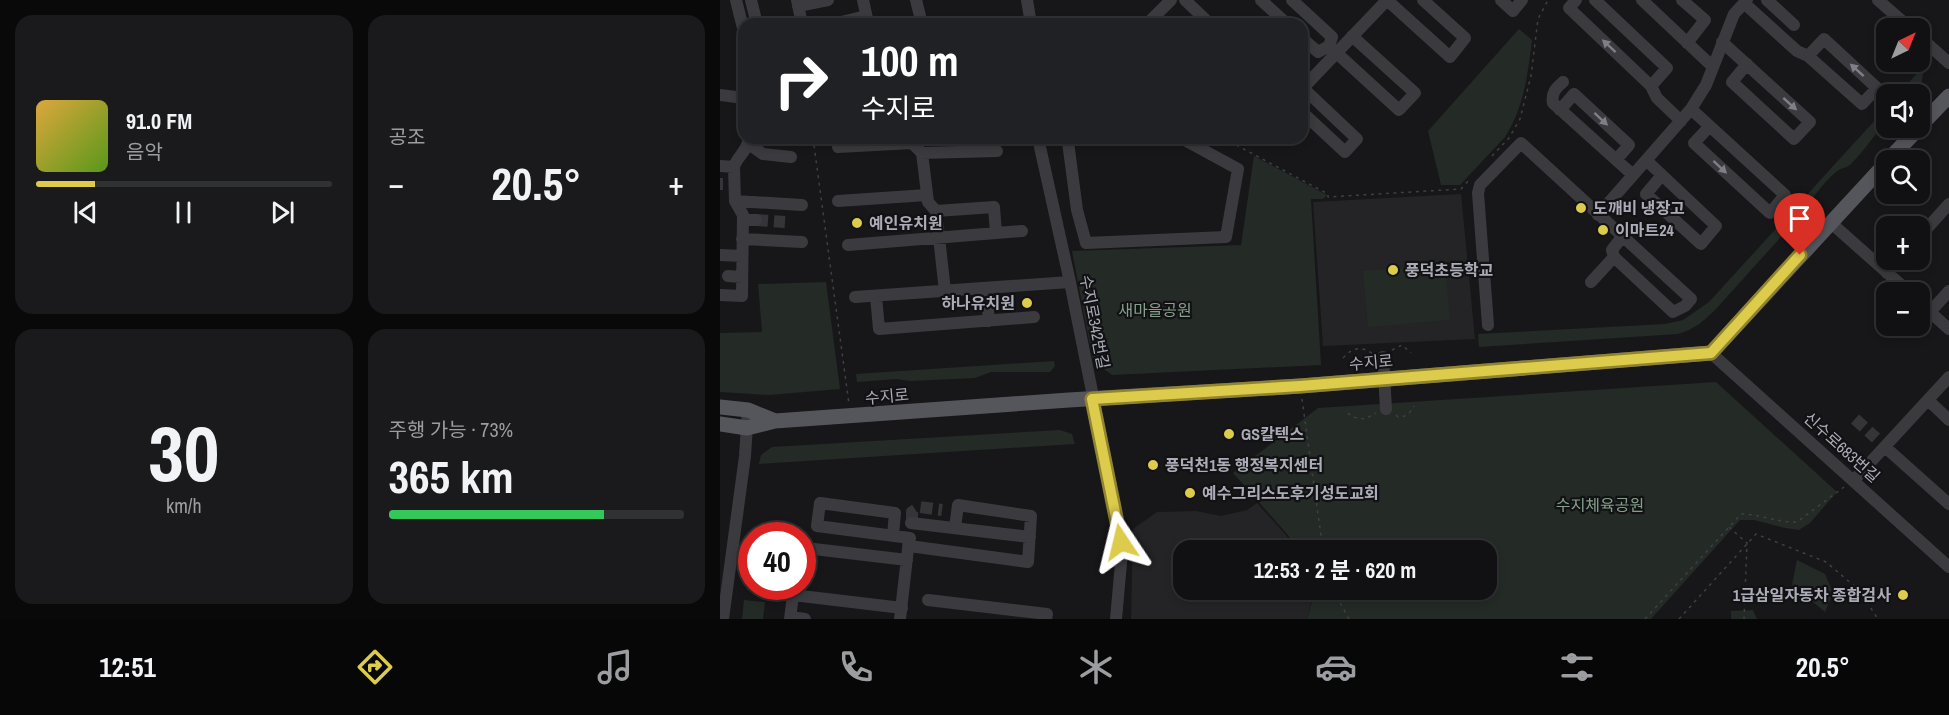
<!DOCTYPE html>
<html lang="ko">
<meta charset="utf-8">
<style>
:root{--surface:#111113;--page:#1a1a1c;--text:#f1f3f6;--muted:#9c9da0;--line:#303133;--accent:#ddcb4b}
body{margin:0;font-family:"Archivo Narrow","Noto Sans KR",sans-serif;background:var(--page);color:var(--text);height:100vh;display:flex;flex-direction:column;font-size:22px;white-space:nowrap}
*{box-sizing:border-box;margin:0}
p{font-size:20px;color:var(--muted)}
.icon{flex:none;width:33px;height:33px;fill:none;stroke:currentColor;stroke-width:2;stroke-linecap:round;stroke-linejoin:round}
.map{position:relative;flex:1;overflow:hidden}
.details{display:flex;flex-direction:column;gap:15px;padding:15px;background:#09090a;width:720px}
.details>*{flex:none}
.guide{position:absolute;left:18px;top:18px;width:570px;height:126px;border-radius:18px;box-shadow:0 3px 9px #0003,0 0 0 2px var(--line);background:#202124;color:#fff;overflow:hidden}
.needle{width:39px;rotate:43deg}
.controls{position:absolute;left:1156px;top:18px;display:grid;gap:12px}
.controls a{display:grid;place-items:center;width:54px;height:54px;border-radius:12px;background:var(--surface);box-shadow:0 3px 9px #0003,0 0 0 2px var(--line);font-size:30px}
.speed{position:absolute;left:18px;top:522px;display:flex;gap:12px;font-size:30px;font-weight:700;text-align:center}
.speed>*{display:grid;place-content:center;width:78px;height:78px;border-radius:50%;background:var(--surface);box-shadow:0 3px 9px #0003,0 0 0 2px var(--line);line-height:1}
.speed .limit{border:9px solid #d22;background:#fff;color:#111}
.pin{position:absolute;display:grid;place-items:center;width:51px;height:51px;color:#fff;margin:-62px -26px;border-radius:50% 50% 50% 0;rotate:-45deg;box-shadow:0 0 6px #0007}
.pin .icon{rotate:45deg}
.me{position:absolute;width:66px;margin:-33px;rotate:350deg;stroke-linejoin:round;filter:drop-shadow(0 0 4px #0008)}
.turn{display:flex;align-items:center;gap:21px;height:126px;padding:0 24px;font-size:27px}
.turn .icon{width:78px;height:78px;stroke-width:2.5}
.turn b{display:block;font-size:42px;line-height:51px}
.big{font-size:45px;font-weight:700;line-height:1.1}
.details .card{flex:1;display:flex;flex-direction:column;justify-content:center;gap:9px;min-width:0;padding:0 21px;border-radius:18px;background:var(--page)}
.details .dial{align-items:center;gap:0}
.dial b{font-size:78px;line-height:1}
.song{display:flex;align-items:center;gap:18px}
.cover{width:72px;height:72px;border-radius:9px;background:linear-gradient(135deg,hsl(40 70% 55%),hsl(90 70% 35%))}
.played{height:6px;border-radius:3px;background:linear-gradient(90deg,var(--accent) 20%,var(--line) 20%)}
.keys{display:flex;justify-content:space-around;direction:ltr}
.heat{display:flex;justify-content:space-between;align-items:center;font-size:33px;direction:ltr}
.charge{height:9px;border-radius:4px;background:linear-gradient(90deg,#34c759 73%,var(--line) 0)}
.details .tiles{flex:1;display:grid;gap:15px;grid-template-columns:repeat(2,1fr)}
.trip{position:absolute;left:453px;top:540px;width:324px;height:60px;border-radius:18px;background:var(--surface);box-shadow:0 3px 9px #0003,0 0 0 2px var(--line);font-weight:700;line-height:60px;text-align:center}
.tabs{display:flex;height:96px;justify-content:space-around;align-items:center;background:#070708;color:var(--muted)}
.tabs .icon{width:42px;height:42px}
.tabs .active{color:var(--accent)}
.tabs b{font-size:27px;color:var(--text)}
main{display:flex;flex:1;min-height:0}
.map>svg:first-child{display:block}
.built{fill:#242326}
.green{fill:#242a26}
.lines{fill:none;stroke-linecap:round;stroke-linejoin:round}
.minor-tunnel{stroke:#353539;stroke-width:12;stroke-dasharray:12 6;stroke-linecap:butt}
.path{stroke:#3f3f44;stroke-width:1.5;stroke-dasharray:3 4.5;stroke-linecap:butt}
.minor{stroke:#3b3b3f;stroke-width:12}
.major{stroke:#55555c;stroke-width:15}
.oneway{fill:#7e7f87}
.route-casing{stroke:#908431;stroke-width:15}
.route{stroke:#ddcb4b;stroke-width:10}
.poi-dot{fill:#ddcb4b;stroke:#121214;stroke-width:2}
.labels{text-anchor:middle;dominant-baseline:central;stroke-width:4.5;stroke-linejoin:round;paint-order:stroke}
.poi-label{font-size:16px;font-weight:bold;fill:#abacb7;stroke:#121214;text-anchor:start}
.park-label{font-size:16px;fill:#84a08c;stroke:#121214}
.street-label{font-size:16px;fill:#abacb7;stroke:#121214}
</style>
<main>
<section class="details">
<div class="tiles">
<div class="card">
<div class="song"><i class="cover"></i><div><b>91.0 FM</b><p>음악</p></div></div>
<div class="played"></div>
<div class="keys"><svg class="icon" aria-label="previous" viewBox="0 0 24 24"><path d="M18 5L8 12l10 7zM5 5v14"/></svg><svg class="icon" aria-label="pause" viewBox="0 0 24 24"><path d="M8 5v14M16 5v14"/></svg><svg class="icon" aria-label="next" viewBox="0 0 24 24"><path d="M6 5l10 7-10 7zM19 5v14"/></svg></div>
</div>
<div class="card"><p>공조</p>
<div class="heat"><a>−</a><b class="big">20.5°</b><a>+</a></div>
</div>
<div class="card dial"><b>30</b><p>km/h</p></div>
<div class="card"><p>주행 가능 · 73%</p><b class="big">365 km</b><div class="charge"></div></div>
</div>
</section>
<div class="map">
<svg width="1229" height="619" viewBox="0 0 1229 619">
<rect width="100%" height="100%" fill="#171719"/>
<path class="built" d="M741,194l14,145 -152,7 -10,-144z
M537,503l29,32 10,15h-112v40h130l-7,29h-176l2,-90 24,-17 39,-1 25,5 26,-6z"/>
<path class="green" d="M799,29l13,11c-4,33 -8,68 -27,97l-45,48h-19l-13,-54z
M1205,65l-4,20 -9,9h-14z
M1167,107v14c-13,14 -22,29 -36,43 -4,4 -7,3 -12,6 -10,6 -28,29 -33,39l-90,100c-12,12 -21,20 -38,25l-199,13 -1,-13 187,-10 18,-4 26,-18z
M534,156l73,39 -4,4h-12l10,166 -209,10 -19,-14 -21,-110 169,-6z
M725,265l5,55 -82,7 -5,-56z
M106,282l14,107 -71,6 -49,-3v-59l42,-1 -4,-48z
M334,361l1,5 -5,6h-59l-16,6 -65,3 -14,-2 -39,3 -1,-8z
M996,382l121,110 -27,31 -11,7 -14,-2 -31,-8h-14l-89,99h-344l8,-29h171v-40h-189l-10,-16 -54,-61 85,-65z
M340,430l12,4 3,10 -316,20 2,-9 11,-8z
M30,549l2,37 15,1 -1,4 -20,-3z
M1077,560l28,14 8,19 -8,19 -33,-27z
M24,600l21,2 -2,17h-21z
M1033,610l4,9h-26v-8z"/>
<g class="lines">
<path class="minor-tunnel" d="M0,184h3
M36,220l29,2
M1135,419l21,19
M192,520v-8l8,-5 22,3"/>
<path class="path" d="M93,138l36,266
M503,138l105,56v3l133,-8 9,-10
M772,156l17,-18 11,-19 11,-43 7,-57 10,-19
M672,350l10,-5 9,8
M623,358c9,-10 18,-13 30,-4
M582,399l21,151
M628,413l4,4 13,2 11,-6
M676,415l2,2c9,0 12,-4 16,-11
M1009,527l18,16 -3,76
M613,590l16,29
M925,619l96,-105c19,0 37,9 56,8l47,-35
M959,619l77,-85 70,28 33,28 19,29"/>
<path class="minor" d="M16,0l8,32
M31,0l6,24
M77,0l5,24
M143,0l5,23
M196,0l6,24
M307,0l4,24
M465,0l25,24
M541,0l26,24
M572,0l40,37 -3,9 -11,6 -16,-14
M667,0l63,57 15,-19 -42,-38
M781,0l12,11 9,-11
M856,0l-7,8 82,78 6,12 24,23
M875,0l72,68 -16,18
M922,0l71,67
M962,0l23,20 -18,23
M1047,0l27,25
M1158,0l32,28
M1024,3l53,48 11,5 54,48 15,-16 -53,-49 -16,17
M78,6l30,-6
M113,24l33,-8
M427,24l24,-24
M1200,37l29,26
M1002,42l88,80 -16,17 -62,-57 15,-18
M609,46l70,64 16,-17 -63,-57
M843,82c-7,6 -12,11 -10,21l80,72
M582,89l85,-89
M0,95l24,3
M971,109l94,86 -15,18 -76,-70 16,-17
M840,110l14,-16 55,51 -13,15
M582,112l43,40 12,-13 -54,-51
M318,138l32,144 50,249 2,21 -6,67
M351,138l-3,4 9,68 9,33 140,-6 12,-68 -57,-31
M29,144l14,10 28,3
M118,147l74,-4 10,10 75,-2
M202,153l6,49 8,9 9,80
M926,160l70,66 -15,18 -55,-50 16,-19
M0,166l14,1
M15,201l67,4
M118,201l89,-6
M216,211l58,-4 2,26
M878,215l93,-106 15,-24 28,-71 13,-14
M23,220h13
M1110,222l79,70
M1200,236l29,-32
M22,239l60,3
M128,245l174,-14
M0,255l22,1
M1167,273l12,-13
M8,276l14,1
M871,282l23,-25
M266,288l3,33
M0,295l22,1 1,-81 -8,-14 -1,-34c3,-11 14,-16 15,-29
M156,296l3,33 155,-12
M135,297l215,-15
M1200,303l29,26
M1210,312l19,-21
M768,325l-10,-132 2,-8 41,-42 170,156 -6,7 -12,6 -59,-55 -2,-7 10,-13
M991,353l238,214
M663,357l3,52
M1208,400l21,20
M1165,447l64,57
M1134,480l95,-103
M191,523l119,14
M173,535l2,-22 -75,-10 -3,23 93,12
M189,546l119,16 3,-46 -73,-11 -3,23
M94,549l93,11
M208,600l119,14 -1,5
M71,617l14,2
M3,619l22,-163 3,-46
M70,619l3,-24 109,13
M180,619l9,-79"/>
<path class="major" d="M1200,126l29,-30
M1168,160l31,-32
M0,407l28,3 27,11
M0,424l27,4 28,-7 294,-21 232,-14 410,-33 176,-191"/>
</g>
<defs><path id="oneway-solid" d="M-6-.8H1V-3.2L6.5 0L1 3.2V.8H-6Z" transform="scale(1.5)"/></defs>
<g class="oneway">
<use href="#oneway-solid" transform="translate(889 46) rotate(-137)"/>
<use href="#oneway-solid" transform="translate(1137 70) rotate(-138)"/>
<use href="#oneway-solid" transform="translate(1070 104) rotate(42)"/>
<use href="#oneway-solid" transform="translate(881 119) rotate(43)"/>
<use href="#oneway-solid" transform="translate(1000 167) rotate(43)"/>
</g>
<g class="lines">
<defs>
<path id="route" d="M401,542l-29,-143 208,-13 411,-33 89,-98"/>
</defs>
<use href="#route" class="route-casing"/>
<use href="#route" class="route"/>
</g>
<g class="poi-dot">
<circle cx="861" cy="208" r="6"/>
<circle cx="137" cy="223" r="6"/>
<circle cx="883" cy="230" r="6"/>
<circle cx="673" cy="270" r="6"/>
<circle cx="307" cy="303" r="6"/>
<circle cx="509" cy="434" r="6"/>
<circle cx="433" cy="465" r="6"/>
<circle cx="470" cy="493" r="6"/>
<circle cx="1183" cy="595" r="6"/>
</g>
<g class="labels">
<g class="poi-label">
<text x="873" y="208">도깨비 냉장고</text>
<text x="149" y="223">예인유치원</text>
<text x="895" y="230">이마트24</text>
<text x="685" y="270">풍덕초등학교</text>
<text x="295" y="303" text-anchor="end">하나유치원</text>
<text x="521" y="434">GS칼텍스</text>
<text x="445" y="465">풍덕천1동 행정복지센터</text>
<text x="482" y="493">예수그리스도후기성도교회</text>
<text x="1171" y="595" text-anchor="end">1급삼일자동차 종합검사</text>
</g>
<g class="park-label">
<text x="435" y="310">새마을공원</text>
<text x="880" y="505">수지체육공원</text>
</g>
<g class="street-label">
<text transform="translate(375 322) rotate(79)">수지로342번길</text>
<text transform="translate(651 362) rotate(-5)">수지로</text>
<text transform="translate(167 396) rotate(-5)">수지로</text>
<text transform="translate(1122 447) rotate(42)">신수로683번길</text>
</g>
</g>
</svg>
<div class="controls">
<a><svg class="needle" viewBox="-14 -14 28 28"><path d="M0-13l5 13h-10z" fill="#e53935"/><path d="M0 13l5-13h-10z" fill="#9c9da0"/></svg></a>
<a><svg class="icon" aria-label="sound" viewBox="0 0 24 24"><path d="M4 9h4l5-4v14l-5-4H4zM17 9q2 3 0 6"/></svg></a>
<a><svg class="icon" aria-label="search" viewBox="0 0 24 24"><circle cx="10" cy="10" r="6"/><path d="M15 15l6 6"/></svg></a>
<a>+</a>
<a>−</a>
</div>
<div class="speed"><div class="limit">40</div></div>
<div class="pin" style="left:1080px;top:255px;background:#d93025"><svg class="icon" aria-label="arrive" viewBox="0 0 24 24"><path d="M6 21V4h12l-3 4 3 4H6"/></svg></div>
<svg class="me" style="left:401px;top:542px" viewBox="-20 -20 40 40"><path d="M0-17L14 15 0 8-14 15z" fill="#ddcb4b" stroke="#fff" stroke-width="4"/></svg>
<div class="trip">12:53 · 2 분 · 620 m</div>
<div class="guide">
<div class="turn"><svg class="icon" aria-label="right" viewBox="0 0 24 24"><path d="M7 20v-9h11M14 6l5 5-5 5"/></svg><div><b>100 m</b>수지로</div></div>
</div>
</div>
</main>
<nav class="tabs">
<b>12:51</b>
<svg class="icon active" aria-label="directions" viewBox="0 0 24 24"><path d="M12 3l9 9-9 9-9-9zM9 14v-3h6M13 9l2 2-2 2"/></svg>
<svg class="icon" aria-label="music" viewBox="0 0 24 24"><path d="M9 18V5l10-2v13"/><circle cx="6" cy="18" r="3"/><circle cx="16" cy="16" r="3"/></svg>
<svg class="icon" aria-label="phone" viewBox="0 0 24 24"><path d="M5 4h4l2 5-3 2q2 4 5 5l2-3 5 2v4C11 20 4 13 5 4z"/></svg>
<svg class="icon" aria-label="climate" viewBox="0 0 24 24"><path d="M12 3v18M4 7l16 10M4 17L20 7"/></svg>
<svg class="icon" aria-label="car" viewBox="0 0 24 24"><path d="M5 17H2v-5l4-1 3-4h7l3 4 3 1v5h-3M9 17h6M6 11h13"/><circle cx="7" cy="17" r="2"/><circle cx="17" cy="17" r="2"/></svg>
<svg class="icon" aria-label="filters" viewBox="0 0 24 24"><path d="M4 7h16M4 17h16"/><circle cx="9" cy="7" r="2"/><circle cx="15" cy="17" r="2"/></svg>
<b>20.5°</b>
</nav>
